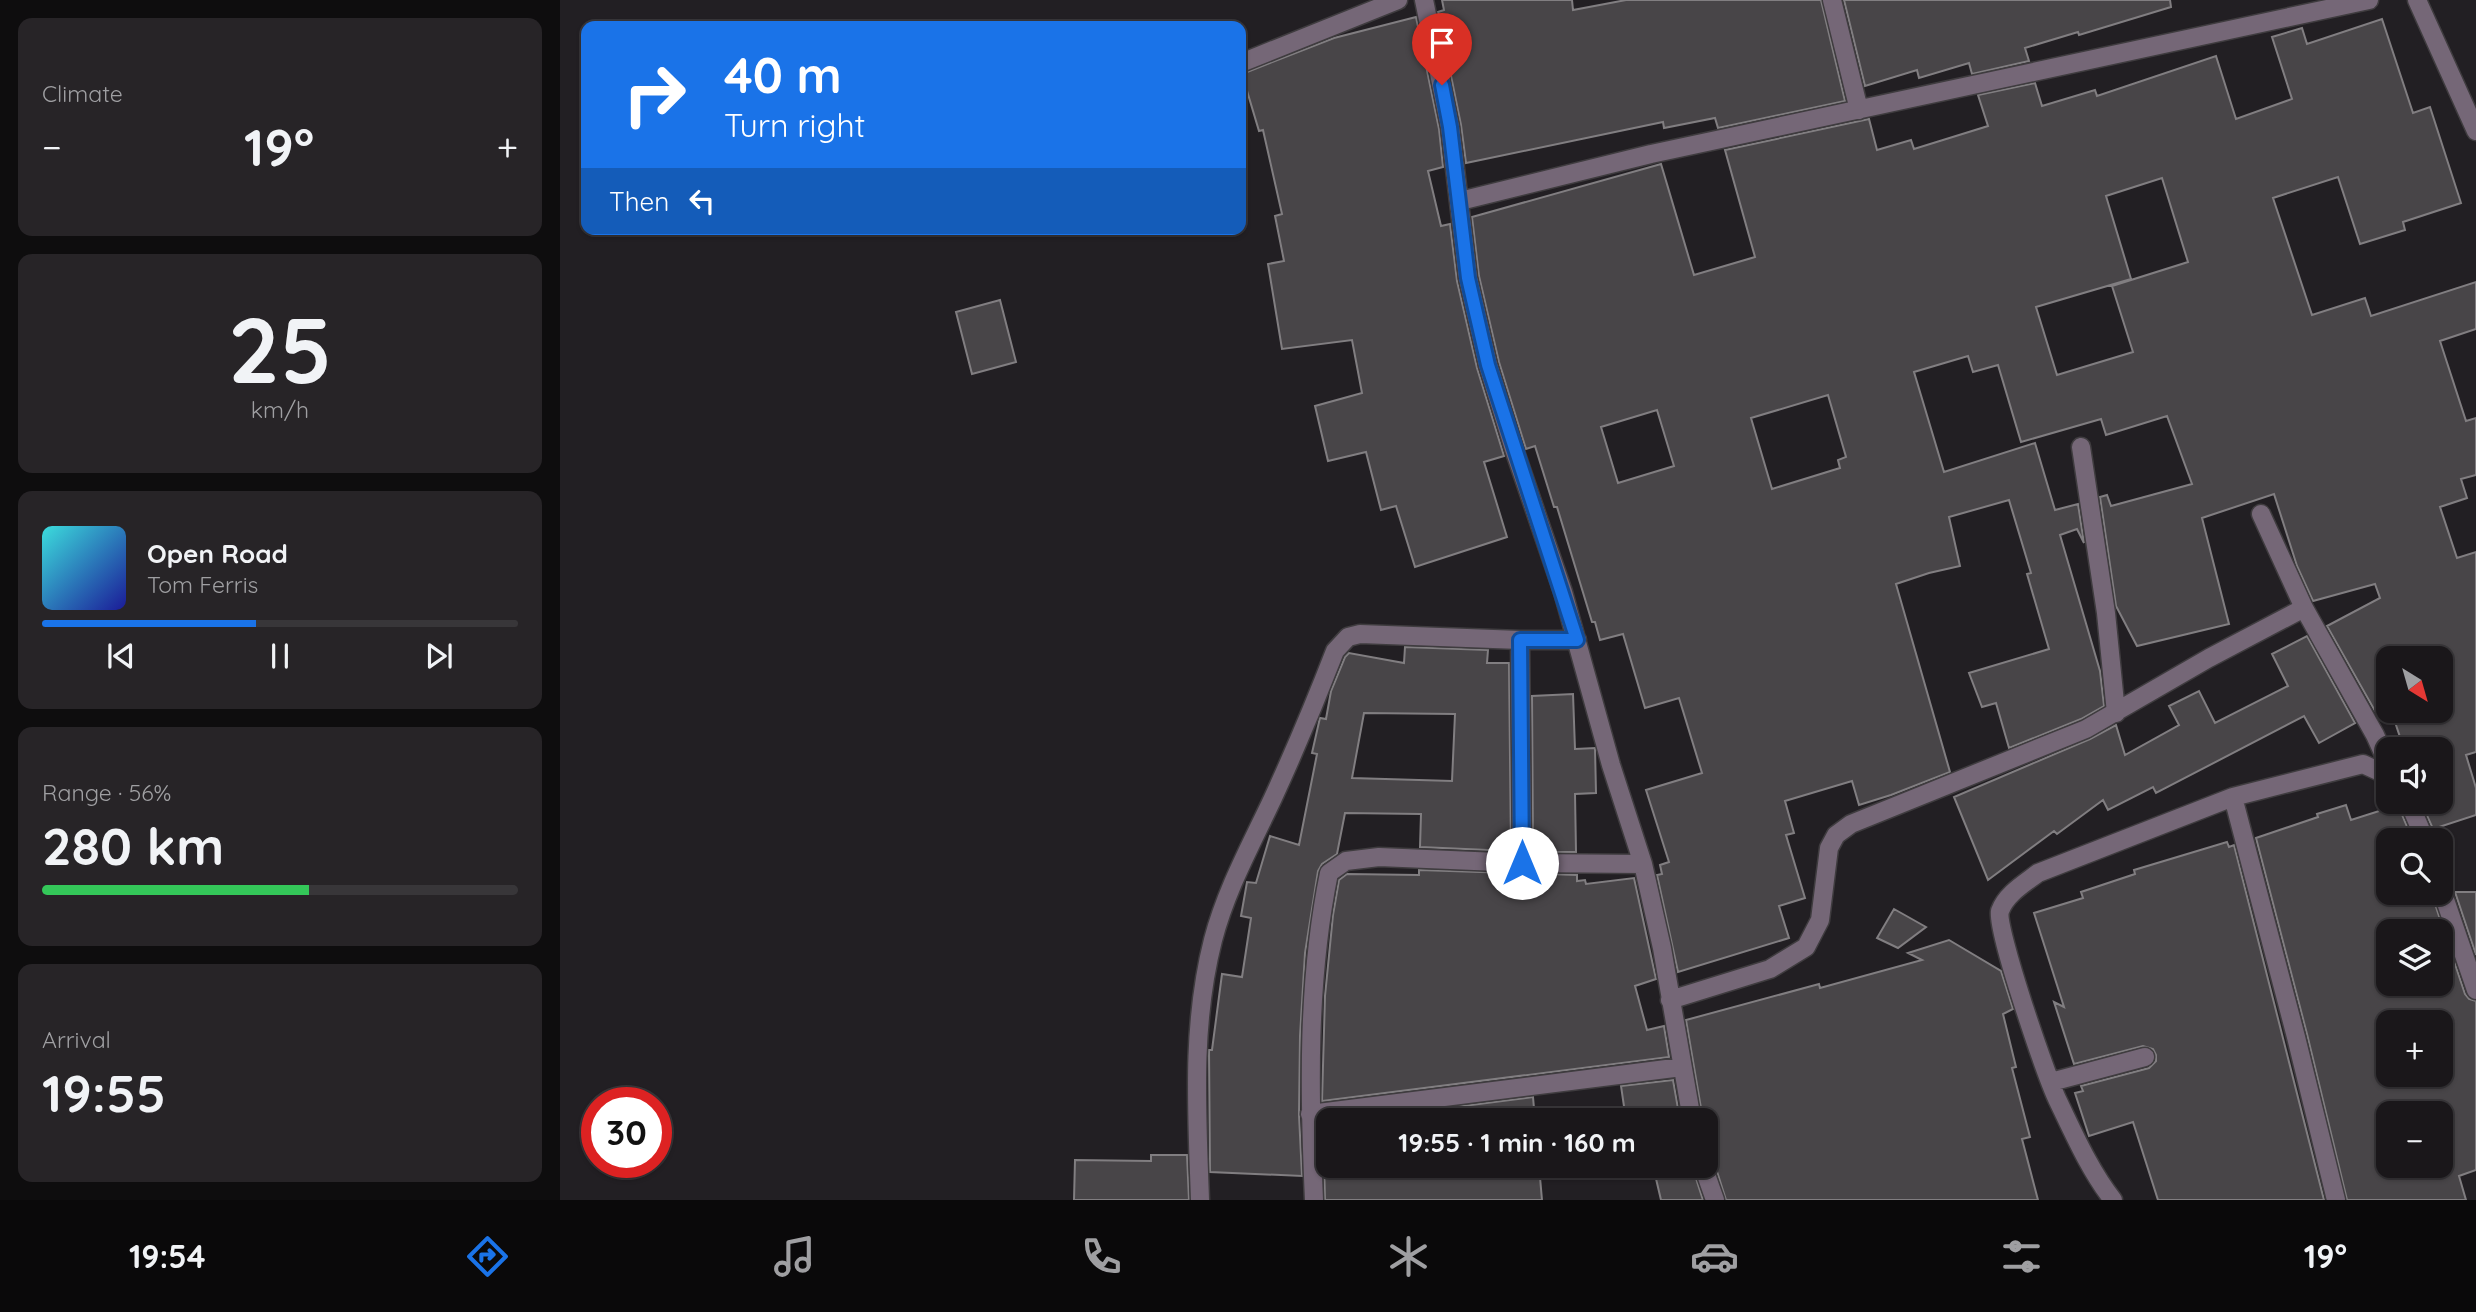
<!DOCTYPE html>
<meta charset="utf-8">
<style>
:root{--surface:#1a171a;--page:#272427;--text:#f1f3f6;--muted:#9f9fa2;--line:#383639;--accent:#1a73e8}
body{margin:0;font-family:Quicksand,sans-serif;background:var(--page);color:var(--text);height:100vh;display:flex;flex-direction:column;font-size:26px;white-space:nowrap}
*{box-sizing:border-box;margin:0}
p{font-size:23px;color:var(--muted)}
.icon{flex:none;width:38px;height:38px;fill:none;stroke:currentColor;stroke-width:2;stroke-linecap:round;stroke-linejoin:round}
.map{position:relative;flex:1;overflow:hidden}
.details{display:flex;flex-direction:column;gap:18px;padding:18px;background:#0e0d0e;width:560px}
.details>*{flex:none}
.top-card{position:absolute;left:21px;top:21px;width:665px;height:214px;border-radius:14px;box-shadow:0 2px 5px #0004,0 0 0 2px var(--line);background:#1a73e8;color:#fff;overflow:hidden}
.needle{width:46px;rotate:143deg}
.fabs{position:absolute;left:1816px;top:646px;display:grid;gap:14px}
.fabs a{display:grid;place-items:center;width:77px;height:77px;border-radius:14px;background:var(--surface);box-shadow:0 2px 5px #0004,0 0 0 2px var(--line);font-size:35px}
.speed{position:absolute;left:21px;top:1087px;display:flex;gap:14px;font-size:35px;font-weight:700;text-align:center}
.speed>*{display:grid;place-content:center;width:91px;height:91px;border-radius:50%;background:var(--surface);box-shadow:0 2px 5px #0004,0 0 0 2px var(--line);line-height:1}
.speed .limit{border:10px solid #d22;background:#fff;color:#111}
.pin{position:absolute;display:grid;place-items:center;width:60px;height:60px;color:#fff;margin:-72px -30px;border-radius:50% 50% 50% 0;rotate:-45deg;box-shadow:0 0 7px #0007}
.pin .icon{rotate:45deg}
.me{position:absolute;width:77px;margin:-38px;rotate:0deg;stroke-linejoin:round;filter:drop-shadow(0 0 5px #0008)}
.turn{display:flex;align-items:center;gap:24px;height:147px;padding:0 28px;font-size:32px}
.turn .icon{width:91px;height:91px;stroke-width:2.5}
.turn b{display:block;font-size:49px;line-height:60px}
.then{display:flex;align-items:center;height:66px;padding:0 28px;background:#0003;gap:14px;font-size:26px}
.big{font-size:52px;font-weight:700;line-height:1.1}
.details .tile{flex:1;display:flex;flex-direction:column;justify-content:center;gap:10px;min-width:0;padding:0 24px;border-radius:14px;background:var(--page)}
.details .dial{align-items:center;gap:0}
.dial b{font-size:91px;line-height:1}
.song{display:flex;align-items:center;gap:21px}
.cover{width:84px;height:84px;border-radius:10px;background:linear-gradient(135deg,hsl(180 70% 55%),hsl(240 70% 35%))}
.played{height:7px;border-radius:4px;background:linear-gradient(90deg,var(--accent) 45%,var(--line) 45%)}
.keys{display:flex;justify-content:space-around;direction:ltr}
.heat{display:flex;justify-content:space-between;align-items:center;font-size:38px;direction:ltr}
.charge{height:10px;border-radius:5px;background:linear-gradient(90deg,#34c759 56%,var(--line) 0)}
.trip{position:absolute;left:756px;top:1108px;width:402px;height:70px;border-radius:14px;background:var(--surface);box-shadow:0 2px 5px #0004,0 0 0 2px var(--line);font-weight:700;line-height:70px;text-align:center}
.menu{display:flex;height:112px;justify-content:space-around;align-items:center;background:#0a090a;color:var(--muted)}
.menu .icon{width:49px;height:49px}
.menu .active{color:var(--accent)}
.menu b{font-size:32px;color:var(--text)}
main{display:flex;flex:1;min-height:0}
.map>svg:first-child{display:block}
.building{fill:#484548;stroke:#817e81;stroke-width:2;fill-rule:evenodd}
.lines{fill:none;stroke-linecap:round;stroke-linejoin:round}
.minor-casing{stroke:#3f3c3f;stroke-width:21}
.minor{stroke:#756777;stroke-width:18}
.route-casing{stroke:#114b97;stroke-width:18}
.route{stroke:#1a73e8;stroke-width:12}
</style>
<main>
<section class="details">
<div class="tile"><p>Climate</p>
<div class="heat"><a>−</a><b class="big">19°</b><a>+</a></div>
</div>
<div class="tile dial"><b>25</b><p>km/h</p></div>
<div class="tile">
<div class="song"><i class="cover"></i><div><b>Open Road</b><p>Tom Ferris</p></div></div>
<div class="played"></div>
<div class="keys"><svg class="icon" aria-label="previous" viewBox="0 0 24 24"><path d="M18 5L8 12l10 7zM5 5v14"/></svg><svg class="icon" aria-label="pause" viewBox="0 0 24 24"><path d="M8 5v14M16 5v14"/></svg><svg class="icon" aria-label="next" viewBox="0 0 24 24"><path d="M6 5l10 7-10 7zM19 5v14"/></svg></div>
</div>
<div class="tile"><p>Range · 56%</p><b class="big">280 km</b><div class="charge"></div></div>
<div class="tile"><p>Arrival</p><b class="big">19:55</b></div>
</section>
<div class="map">
<svg width="1916" height="1200" viewBox="0 0 1916 1200">
<rect width="100%" height="100%" fill="#221f23"/>
<path class="building" d="M882,0h130l1,10 53,-10h195l24,101 -127,27 -3,-10 -51,10 -1,-6 -197,41 -5,-38 -23,-113 6,-2z
M1284,0h326l1,7 -92,28 -1,-3 -53,16 4,13 -57,13 -3,-11 -50,15 -2,-8 -52,16z
M856,17l23,112 4,38 -15,4 13,55 9,-2 7,57 20,87 27,88 -20,6 23,75 -92,30 -19,-61 -15,4 -15,-58 -38,9 -13,-55 47,-13 -10,-53 -70,9 -14,-85 16,-3 -9,-45 7,-2 -19,-84 -4,1 -17,-57 92,-36z
M1822,19l31,94 17,-6 31,96 -58,19 2,8 -45,14 -22,-67 -65,21 39,117 53,-17 6,18 105,-34v47l-36,12 26,80 10,-3v57l-15,4 6,19 -27,9 17,51 19,-6v200l-10,3 10,33v27l-43,14 -12,-27h20v-53h-37l-13,-39h50v-52h-52v46l-14,7 -48,-85 53,-28 -5,-14 -62,17 -16,-35 -23,-72 -72,24 27,106 -92,22 -21,-40 -16,-109 7,-2 4,11 81,-22 -25,-68 -61,19 -5,-16 -80,23 -23,-77 -25,7 -5,-16 -54,16 30,100 91,-29 20,67 23,-6 6,39 -7,-14 -17,6 40,136 4,35 -23,13 -72,29 -13,-45 -14,4 -13,-34 80,-24 -22,-75 4,-1 -22,-73 -60,17 11,49 -31,7 -33,11 54,188 -59,23 -32,10 -7,-24 -67,20 9,32 -8,2 19,63 -26,8 10,32 -111,34 -21,-97 5,-1 -2,-9 9,-3 -23,-72 56,-17 -23,-75 -34,10 -22,-74 -23,6 -5,-18h-3l-35,-115h-3l-19,-61 -9,3 -27,-87 -20,-86 -7,-59 189,-53 33,111 61,-18 -30,-107 144,-31 8,31 34,-10 3,9 74,-23 -10,-31 57,-12 7,23 53,-16 2,6 119,-40 20,63 56,-20 -20,-62 30,-9 5,16zM1602,178l26,84 -76,24 21,66 -76,23 -21,-68 95,-28 -25,-83zM1268,395l18,62 -8,3 2,8 -68,21 -21,-71zM1097,410l17,56 -56,17 -17,-56z
M440,300l16,62 -44,12 -16,-62z
M1747,636l48,87 -36,20 -15,-27 -148,77 -3,-6 -45,23 -5,-10 -46,34 -3,-3 -66,49 -34,-83 136,-58 26,-14 9,30 54,-30 -10,-19 30,-15 16,32 73,-37 -16,-32z
M845,647l83,3 -1,13h22l2,188 -91,-4 1,-33 -76,-1 -8,41 -15,10 -4,7 -13,82 -5,83 -1,79 3,61 -92,-4 -1,-122h3l10,-76 20,3 9,-59 -10,-2 6,-34 9,1 14,-47 29,9 18,-91 -5,-1 7,-31 1,-4 6,1 5,-28 14,-34 4,-4 55,10zM804,713l91,1 -3,67 -100,-3z
M1013,694l2,55 20,-1 1,45 -21,1 1,58h-43l-1,-156z
M1786,805l5,15 47,-15 13,31 -7,2 1,2h-16v52h42l34,102 4,5 7,2v169l-17,6 7,24h-119l-40,-166 -51,-196 62,-21 -1,-3zM1829,931h52v53h-52zM1829,1022h52v52h-52zM1829,1113h52v53h-52z
M1667,842l2,5 5,-2 90,355h-166l-25,-78 -44,14 -14,-43 8,-2 -2,-5 68,-18 7,-7v-6l-3,-6 -10,-3 -69,18 -20,-62 10,5 -30,-94 49,-15 -2,-6 54,-18 -1,-4z
M859,870l158,5v6l8,-1 1,4 48,-6 22,101 -21,7 12,44 17,-4 5,31 -347,44 3,-105 8,-81 6,-35 8,-6 72,1z
M1895,892h21v63z
M1334,909l32,18 -28,21 -21,-10z
M1389,940l52,31 12,38 -10,5 13,53 -4,1 18,69 -8,2 16,61h-312l-12,-38 -8,-7v-35h-3l-17,-100 133,-36 1,4 102,-28 -14,-7z
M1113,1080l7,40h-54l-5,-34z
M973,1097l2,23h-182z
M768,1123v43h211l3,34h-217l-2,-76z
M591,1155h36l2,45h-115l1,-40 76,1z
M1093,1166h39l11,34h-42z"/>
<g class="lines">
<defs>
<path id="minor" d="M864,0l26,127 18,151 20,87 26,84 49,143 48,173 32,99 19,84 30,172
M1272,0l27,110
M1857,0l59,131
M681,63l157,-63
M900,201l191,-47 718,-154
M1521,447l25,166 10,100
M1701,514l43,94 71,127 14,31
M960,640l2,223
M1673,797l63,240 40,163
M1849,802l16,38
M1881,888l35,102
M1110,1000l100,-31 36,-22 14,-27 9,-72 7,-13 15,-11 235,-95 123,-71 95,-50
M1491,1082l94,-25
M750,1114l372,-47
M1143,1166l12,34
M640,1200c-3,-88 -9,-174 13,-260 13,-50 38,-95 60,-142 22,-48 43,-98 62,-147l13,-14 12,-3 160,6h57
M754,1200c-5,-109 -7,-219 15,-327l17,-12 33,-4 143,6 121,1
M1553,1200c-23,-29 -39,-66 -55,-99 -11,-23 -63,-173 -58,-190 6,-17 25,-28 38,-38l195,-76 130,-33 26,12"/>
</defs>
<use href="#minor" class="minor-casing"/>
<use href="#minor" class="minor"/>
</g>
<g class="lines">
<defs>
<path id="route" d="M882,85l8,42 18,151 20,87 89,275h-57l2,223"/>
</defs>
<use href="#route" class="route-casing"/>
<use href="#route" class="route"/>
</g>
</svg>
<div class="fabs">
<a><svg class="needle" viewBox="-14 -14 28 28"><path d="M0-13l5 13h-10z" fill="#e53935"/><path d="M0 13l5-13h-10z" fill="#9f9fa2"/></svg></a>
<a><svg class="icon" aria-label="sound" viewBox="0 0 24 24"><path d="M4 9h4l5-4v14l-5-4H4zM17 9q2 3 0 6"/></svg></a>
<a><svg class="icon" aria-label="search" viewBox="0 0 24 24"><circle cx="10" cy="10" r="6"/><path d="M15 15l6 6"/></svg></a>
<a><svg class="icon" aria-label="layers" viewBox="0 0 24 24"><path d="M12 4l9 5-9 5-9-5zM3 14l9 5 9-5"/></svg></a>
<a>+</a>
<a>−</a>
</div>
<div class="speed"><div class="limit">30</div></div>
<div class="pin" style="left:882px;top:85px;background:#d93025"><svg class="icon" aria-label="arrive" viewBox="0 0 24 24"><path d="M6 21V4h12l-3 4 3 4H6"/></svg></div>
<svg class="me" style="left:962px;top:863px" viewBox="-20 -20 40 40"><circle r="19" fill="#fff"/><path d="M0-13L10 11 0 6-10 11z" fill="#1a73e8"/></svg>
<div class="trip">19:55 · 1 min · 160 m</div>
<div class="top-card">
<div class="turn"><svg class="icon" aria-label="right" viewBox="0 0 24 24"><path d="M7 20v-9h11M14 6l5 5-5 5"/></svg><div><b>40 m</b>Turn right</div></div>
<div class="then">Then<svg class="icon" aria-label="left" viewBox="0 0 24 24"><path d="M17 20v-9H6M10 6l-5 5 5 5"/></svg></div>
</div>
</div>
</main>
<nav class="menu">
<b>19:54</b>
<svg class="icon active" aria-label="directions" viewBox="0 0 24 24"><path d="M12 3l9 9-9 9-9-9zM9 14v-3h6M13 9l2 2-2 2"/></svg>
<svg class="icon" aria-label="music" viewBox="0 0 24 24"><path d="M9 18V5l10-2v13"/><circle cx="6" cy="18" r="3"/><circle cx="16" cy="16" r="3"/></svg>
<svg class="icon" aria-label="phone" viewBox="0 0 24 24"><path d="M5 4h4l2 5-3 2q2 4 5 5l2-3 5 2v4C11 20 4 13 5 4z"/></svg>
<svg class="icon" aria-label="climate" viewBox="0 0 24 24"><path d="M12 3v18M4 7l16 10M4 17L20 7"/></svg>
<svg class="icon" aria-label="car" viewBox="0 0 24 24"><path d="M5 17H2v-5l4-1 3-4h7l3 4 3 1v5h-3M9 17h6M6 11h13"/><circle cx="7" cy="17" r="2"/><circle cx="17" cy="17" r="2"/></svg>
<svg class="icon" aria-label="filters" viewBox="0 0 24 24"><path d="M4 7h16M4 17h16"/><circle cx="9" cy="7" r="2"/><circle cx="15" cy="17" r="2"/></svg>
<b>19°</b>
</nav>
